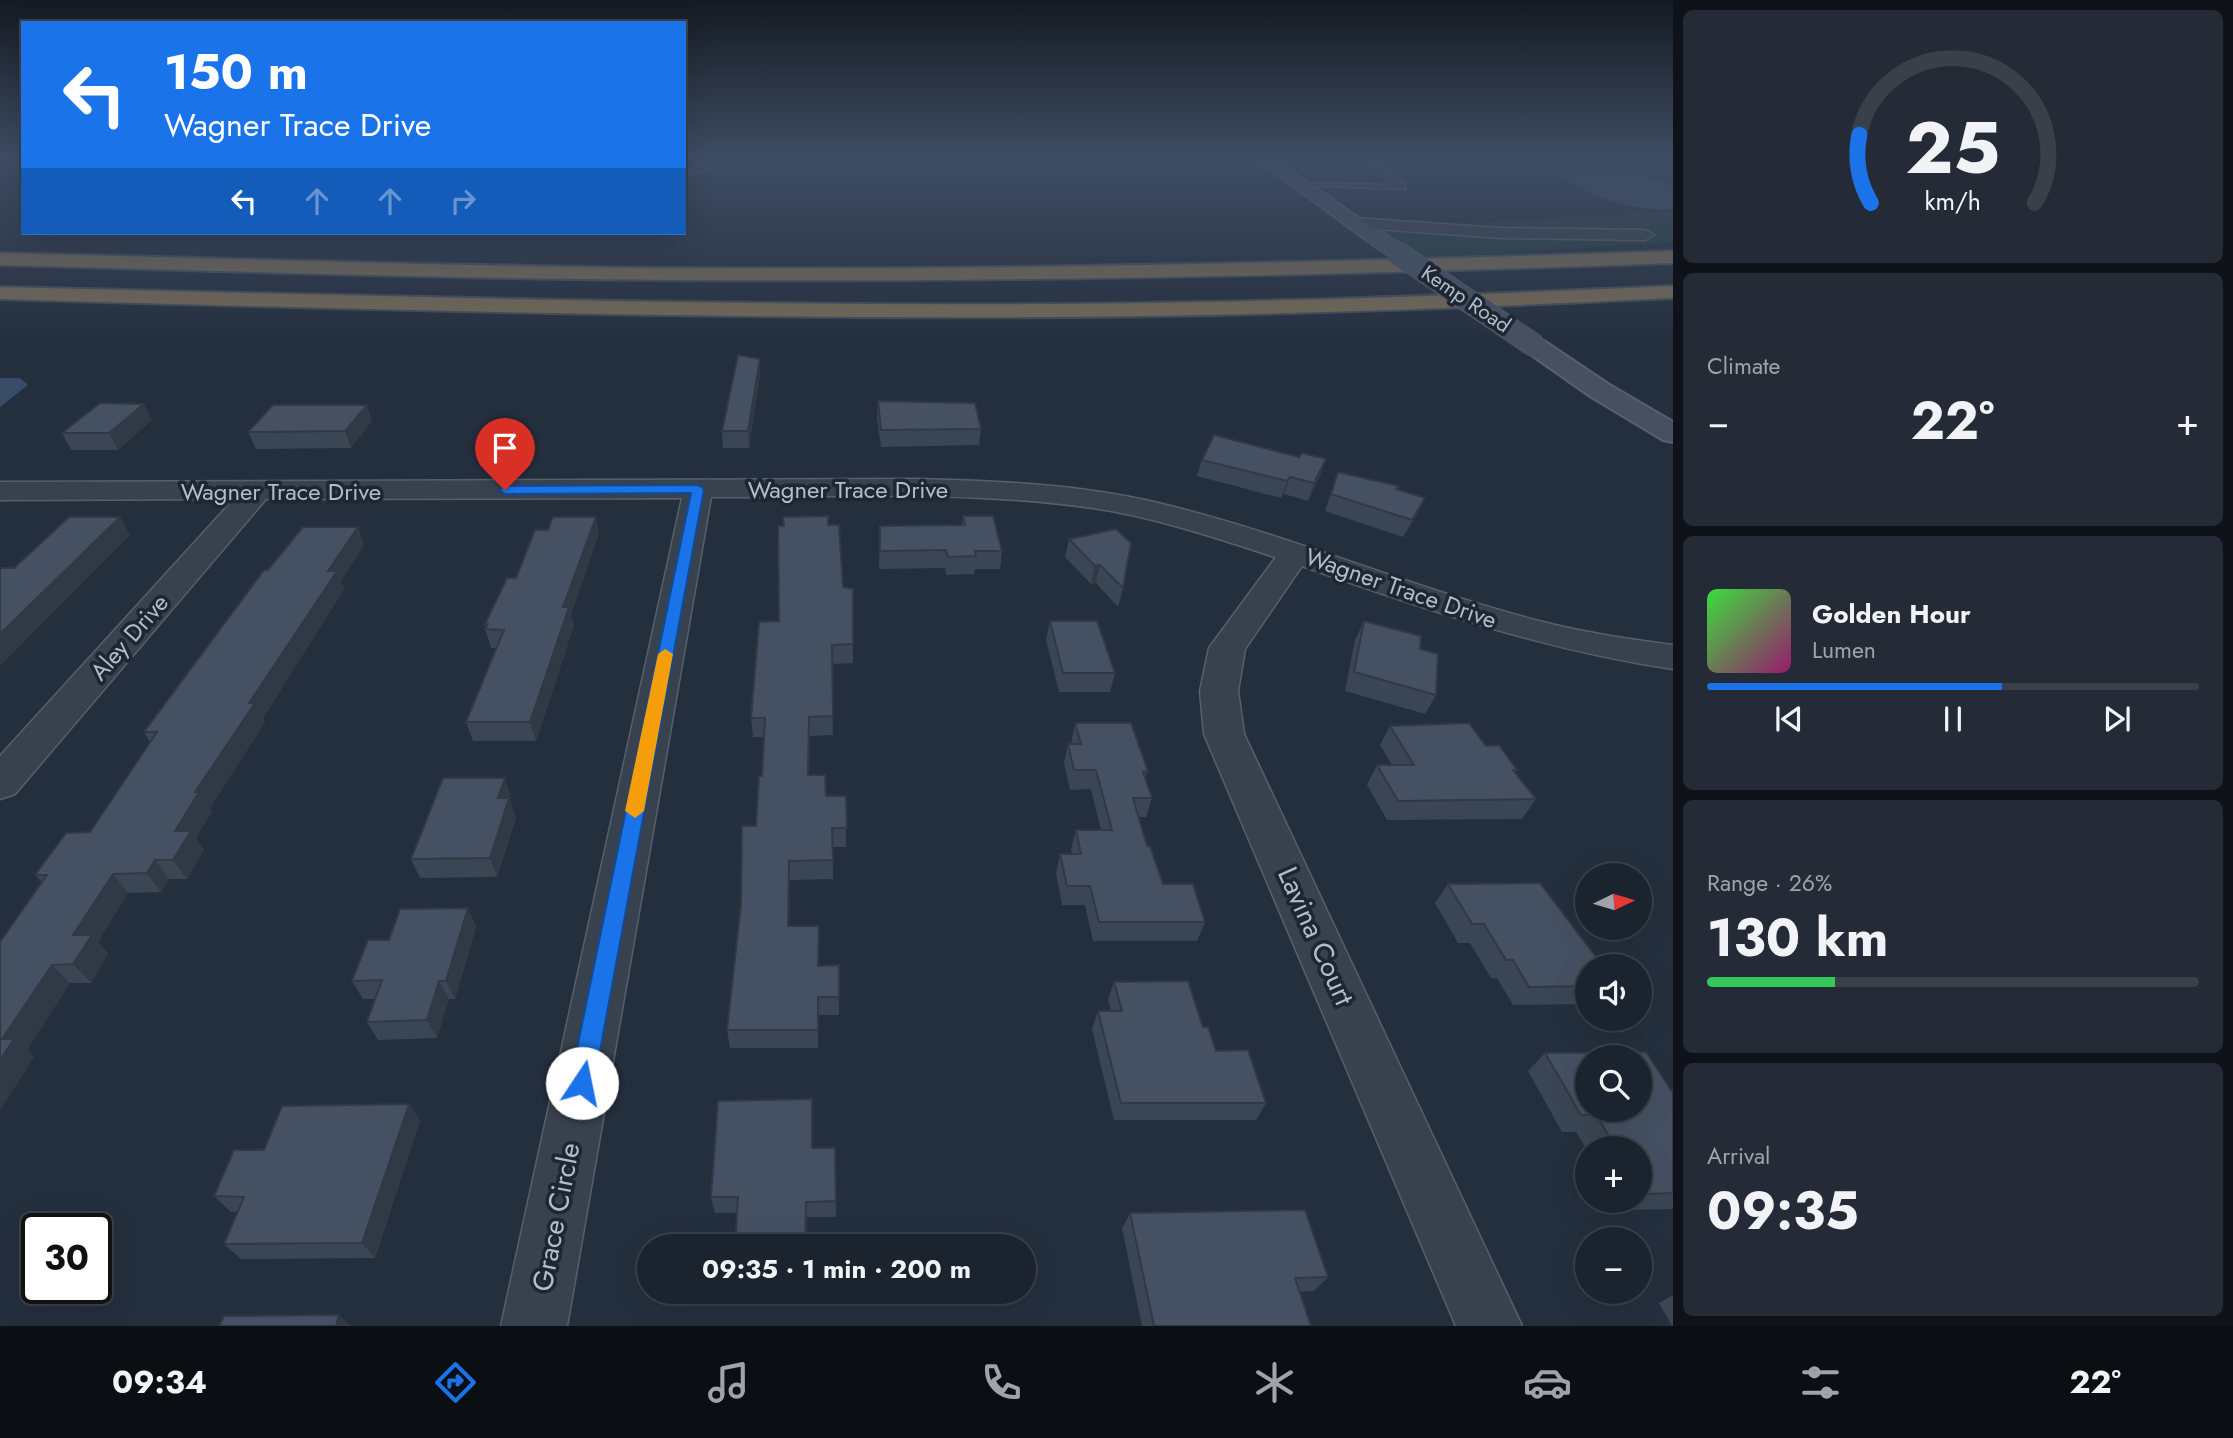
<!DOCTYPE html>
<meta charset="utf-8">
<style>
:root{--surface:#1b232e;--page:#242b36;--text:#f1f3f6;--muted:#a0a4aa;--line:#39404a;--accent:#1a73e8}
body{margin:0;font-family:Jost,sans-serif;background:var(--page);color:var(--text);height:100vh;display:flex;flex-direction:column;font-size:26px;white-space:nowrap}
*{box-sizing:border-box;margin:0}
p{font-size:23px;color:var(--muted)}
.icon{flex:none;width:38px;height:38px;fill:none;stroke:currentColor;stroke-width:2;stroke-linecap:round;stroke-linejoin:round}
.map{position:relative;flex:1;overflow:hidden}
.panel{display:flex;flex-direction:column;gap:10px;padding:10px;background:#0f1319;width:560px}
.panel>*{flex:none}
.banner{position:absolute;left:21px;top:21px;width:665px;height:214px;border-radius:0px;box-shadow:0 7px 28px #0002,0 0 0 2px var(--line);background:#1a73e8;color:#fff;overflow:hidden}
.needle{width:46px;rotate:85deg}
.tools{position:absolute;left:1575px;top:863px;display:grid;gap:14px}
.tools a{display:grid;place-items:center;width:77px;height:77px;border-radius:50%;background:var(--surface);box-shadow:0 7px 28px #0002,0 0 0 2px var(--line);font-size:35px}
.speed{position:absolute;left:21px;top:1213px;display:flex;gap:14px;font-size:35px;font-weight:700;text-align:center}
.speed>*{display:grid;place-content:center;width:91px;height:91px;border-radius:50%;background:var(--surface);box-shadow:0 7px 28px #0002,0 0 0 2px var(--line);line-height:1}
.speed .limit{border:4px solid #111;border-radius:10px;background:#fff;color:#111}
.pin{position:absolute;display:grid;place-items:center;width:60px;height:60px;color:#fff;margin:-72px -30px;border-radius:50% 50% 50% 0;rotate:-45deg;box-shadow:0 0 7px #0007}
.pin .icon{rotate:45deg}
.me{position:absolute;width:77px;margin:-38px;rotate:11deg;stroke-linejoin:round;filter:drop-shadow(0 0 5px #0008)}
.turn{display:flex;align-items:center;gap:24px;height:147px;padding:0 28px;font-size:32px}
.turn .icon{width:91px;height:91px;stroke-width:2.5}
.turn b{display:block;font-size:49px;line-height:60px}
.lanes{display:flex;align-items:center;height:66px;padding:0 28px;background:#0003;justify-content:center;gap:35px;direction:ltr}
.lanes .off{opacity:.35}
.big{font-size:52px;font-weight:700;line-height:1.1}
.panel .widget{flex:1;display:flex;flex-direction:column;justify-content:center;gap:10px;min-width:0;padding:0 24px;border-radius:10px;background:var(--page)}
.panel .dial{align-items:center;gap:0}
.dial svg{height:182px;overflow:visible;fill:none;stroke:var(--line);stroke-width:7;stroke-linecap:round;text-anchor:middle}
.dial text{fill:var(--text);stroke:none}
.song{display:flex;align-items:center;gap:21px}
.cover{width:84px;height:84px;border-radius:10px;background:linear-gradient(135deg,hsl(120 70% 55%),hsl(320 70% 35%))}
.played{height:7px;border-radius:4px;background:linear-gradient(90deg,var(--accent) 60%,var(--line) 60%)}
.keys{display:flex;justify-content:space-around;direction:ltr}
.heat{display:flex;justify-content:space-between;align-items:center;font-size:38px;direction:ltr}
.charge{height:10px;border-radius:5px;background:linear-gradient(90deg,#34c759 26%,var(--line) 0)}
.trip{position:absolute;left:637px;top:1234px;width:399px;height:70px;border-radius:35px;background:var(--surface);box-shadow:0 7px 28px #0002,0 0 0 2px var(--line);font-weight:700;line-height:70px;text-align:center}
.tab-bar{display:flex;height:112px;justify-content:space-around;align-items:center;background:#0b0e12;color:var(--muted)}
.tab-bar .icon{width:49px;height:49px}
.tab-bar .selected{color:var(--accent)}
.tab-bar b{font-size:32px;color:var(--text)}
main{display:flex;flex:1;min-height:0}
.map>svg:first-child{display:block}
.green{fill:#263c3f}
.water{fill:#394c67}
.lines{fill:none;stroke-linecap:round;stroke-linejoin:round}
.service-casing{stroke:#565f6c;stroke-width:3}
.minor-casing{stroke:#565f6c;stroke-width:3}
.secondary-casing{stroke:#565f6c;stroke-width:4}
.motorway-casing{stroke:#434c59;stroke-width:4}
.service{fill:#38414e;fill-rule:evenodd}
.minor{fill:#38414e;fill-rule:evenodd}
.secondary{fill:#465061;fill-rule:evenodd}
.motorway{fill:#746855;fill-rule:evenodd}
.secondary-bridge-far1-casing{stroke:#565f6c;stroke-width:19;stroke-linecap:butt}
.secondary-bridge-casing{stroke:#565f6c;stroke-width:24;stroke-linecap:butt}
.secondary-bridge-far1{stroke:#465061;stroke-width:18}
.secondary-bridge{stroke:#465061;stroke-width:23}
.wall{fill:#3b4654}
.shaded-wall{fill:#303945}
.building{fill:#455162;stroke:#303945;stroke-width:2;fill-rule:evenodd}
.route{fill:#1a73e8;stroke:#114b97;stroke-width:2}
.slow{fill:#f59e0b}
.labels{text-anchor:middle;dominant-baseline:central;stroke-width:7;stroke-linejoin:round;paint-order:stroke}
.far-street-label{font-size:21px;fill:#b4bcc9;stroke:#1d2633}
.street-label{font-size:24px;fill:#b4bcc9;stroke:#1d2633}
.near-street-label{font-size:28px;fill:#b4bcc9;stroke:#1d2633}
</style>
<main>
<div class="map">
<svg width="1673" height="1326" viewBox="0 0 1673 1326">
<rect width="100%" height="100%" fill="#242f3e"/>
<path class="green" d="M1673,211v31l-245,16 -53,-29z"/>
<path class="water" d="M1587,172c29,1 61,-1 86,16v21c-39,3 -81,-12 -113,-33z
M0,378h20l8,7 -28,22z"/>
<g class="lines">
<defs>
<path id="service" d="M708,158h7l-5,12 -26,5v-4l20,-5z
M1366,158h7l32,27v4l-109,-4 4,-2 95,2z"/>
<path id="minor" d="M1354,218l147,10 144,2 9,5 -9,5 -144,-2 -153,-11 -3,-4 3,-4z
M917,479c79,2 159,5 237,23 132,31 257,86 389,120 43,11 86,17 130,23v24c-129,-19 -249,-60 -371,-103l-57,83 -7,42 6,43 278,592h-66l-252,-592 -4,-43 9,-43 67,-91 -4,-1c-59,-19 -118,-39 -179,-48 -126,-18 -255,-11 -382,-11l-144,829h-66l181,-828 -416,1 -251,295 -15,5v-43l234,-257 -234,1v-18z"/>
<path id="secondary" d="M1255,158h18l112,79 -3,4h-14z
M1535,339l9,2 64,43 65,38v20l-10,-2 -73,-44 -64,-45 -3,-5 3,-5z"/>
<path id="motorway" d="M1673,251v12c-328,12 -656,19 -984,17 -229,-1 -459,-9 -689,-15v-12c230,5 460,14 689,15 328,2 656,-6 984,-17z
M1673,286v12c-207,10 -414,18 -622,19 -350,2 -701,-8 -1051,-18v-12c350,8 701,19 1051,17 208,-1 415,-9 622,-18z"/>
</defs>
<use href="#service" class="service-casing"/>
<use href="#minor" class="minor-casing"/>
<use href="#secondary" class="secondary-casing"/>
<use href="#motorway" class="motorway-casing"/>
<use href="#service" class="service"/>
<use href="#minor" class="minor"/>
<use href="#secondary" class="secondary"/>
<use href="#motorway" class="motorway"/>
<defs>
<path id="secondary-bridge-far1" d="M1375,237l26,17"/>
<path id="secondary-bridge" d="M1398,253l137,93"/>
</defs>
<use href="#secondary-bridge-far1" class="secondary-bridge-far1-casing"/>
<use href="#secondary-bridge" class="secondary-bridge-casing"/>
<use href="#secondary-bridge-far1" class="secondary-bridge-far1"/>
<use href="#secondary-bridge" class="secondary-bridge"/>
</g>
<path class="wall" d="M760,359v16l-11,73h-26l-1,-17z
M878,401l103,28 -2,16 -98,2 -4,-30z
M152,420l-34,30h-47l-9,-17z
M372,421l-21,27 -95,1 -8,-17z
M1299,457l27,2 -6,17 -12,25 -24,-7 -3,4 -84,-22 5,-16z
M1338,472l61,14 -2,4 28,8 -8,17 -14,22 -78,-26z
M963,516l39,35 -2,18h-25l-1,5 -28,1 -1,-7 -66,1 1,-43 82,-1z
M358,527l6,18 -23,36 3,8 -81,129 2,4 -55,86 2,3 -16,27 8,12 -17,29h-18l-8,13 -33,1 -30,49 10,11 -17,30h-21l-43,67 7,7 -34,53 42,-228 -7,-7 55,-43 60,-90 -6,-10 124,-162z
M1116,529l7,59 -5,19 -22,-24 -5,1 -26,-27 4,-18z
M599,534l-28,80 3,11 -38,116h-63l-7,-19 30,-74h-5l-6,-19 1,-1 -1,-4z
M843,587l10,2v74l-21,1 1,71 -23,1 -1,39 17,21h20v51h-13v32l-43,1 -1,46 30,40 20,-1v50h-21v33h-88l-3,-18 35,-254 2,-39h-11l-2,-19 28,-97z
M1050,621l65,52 -5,19h-51l-13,-52z
M1364,621l72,74 -11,19 -80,-23 10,-51z
M1075,723l73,48 -3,7 7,20 -6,19h-7l8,29 16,38 42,38 -8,19h-104l-8,-36h-23l-6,-32 4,-19h12l-1,-5 5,-19h25l-10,-41 -21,1 -6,-27 4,-19h3z
M1390,726l96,20 31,24 -2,3 21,26 -14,20 -135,1 -20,-35 10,-20h15l-12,-20z
M511,797l-1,3 6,18 -19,59 -77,1 -9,-19z
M1448,884l152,78 -3,3 -10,1v38l-74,1 -16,-27h-6l-21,-35h-12l-23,-40z
M468,908l8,19 -21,72h-6l-12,39 -59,2 -11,-18 8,-23h-12l-11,-18 37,-41z
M1114,982l89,45 13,24 50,52 -10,17h-142l-22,-91 6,-18h13l-3,-11z
M1545,1053l128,40v116l-48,1 -6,-10h21v-52h-53v2l-11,-18h-14l-34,-61z
M409,1104l11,17 -45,137 -134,1 -17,-15 13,-32h-6l-17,-16 50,-46z
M813,1116v32h22l1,69h-29l-1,29h-71l2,-33h-22l-4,-16z
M1130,1213l198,64 -14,14 -15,1 12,34h-169l-20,-98z
M1673,1295v31h-1l-13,-23z"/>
<path class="shaded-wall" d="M760,359v16l-11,73 -1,-17z
M144,404l8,16 -34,30 -9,-17z
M367,405l5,16 -21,27 -6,-17z
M1326,459l-6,17 -12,25 6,-18z
M1290,477l-6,17 -3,4 6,-17z
M1425,498l-8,17 -14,22 9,-17z
M120,517l10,18 -130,131v-32z
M596,517l3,17 -28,80 3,11 -38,116 -6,-19 33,-115z
M358,527l6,18 -23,36 3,8 -81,129 2,4 -55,86 2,3 -16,27 8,12 -17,29 -14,-19 2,-29 20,-39 133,-221z
M1100,565l-4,18 -5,1 4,-18z
M505,778l6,19 -1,3 6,18 -19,59 -7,-19 8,-60z
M155,860l14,19 -8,13 -14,-19z
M789,861l1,19 -1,65 -1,-19z
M113,874l15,19 -30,49 10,11 -17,30 -18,-19v-29z
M468,908l8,19 -21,72 -9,-18z
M52,965l18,18 -43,67 7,7 -34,53v-50l2,-21z
M439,981l10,18 -12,39 -10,-18z
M409,1104l11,17 -45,137 -13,-15z
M806,1202v44h-1z
M339,1315l12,11h-15z"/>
<path class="building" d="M738,355l22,4 -12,72h-26z
M878,401l97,2 6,26 -100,1z
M100,403l44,1 -35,29h-47z
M273,405h94l-22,26 -97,1z
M1214,435l85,22 3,-4 24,6 -12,24 -24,-6 -3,4 -85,-21z
M1338,472l61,14 -3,3 29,9 -13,22 -81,-26z
M828,516v9h11l4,62 10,2v55l-21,1 1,71 -24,1 -1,58h17l1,21h20l1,32h-15l1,32 -44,1 -1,65h31l-1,40 21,-1v32h-21v33h-91l14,-126 1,-78h14l3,-50h3l3,-58h-14l8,-96 20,-1 -1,-95h6l-1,-9z
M963,516h30l9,35h-27l1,5 -28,1 -2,-7 -66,1v-25l85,-1z
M69,517h51l-120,117v-66h14z
M553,517h43l-33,90h6l-39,115h-64l38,-92 -19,-1 3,-5h-3l22,-46h9l19,-48h13z
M303,527h55l-30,44h9l-88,132h6l-60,89h4l-24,39h16l-18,29h-18l-8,13 -34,1 -40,61h19l-19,29 -21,1 -50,74h12l-14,21v-118l47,-67h-12l31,-42 24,-1 67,-100h-13l120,-162h4z
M1116,529l15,14 -8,45 -23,-23 -5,1 -26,-27z
M1050,621h47l18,52h-52z
M1364,621l57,15 -1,13 18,5 -2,41 -82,-23z
M1075,723h56l17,48 -5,1 9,26h-19l14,48h3l13,38h30l12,38h-106l-9,-36h-23l-7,-32h21l-5,-24h36l-16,-60h-22l-6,-26h13z
M1469,723l17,23 13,-1 18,25h-4l23,29 -138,2 -21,-36h37l-24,-39z
M443,778h62l-7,20h11l-19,60 -79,1z
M1540,883l60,79h-4l2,4h-11v20l-58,1 -16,-27h-7l-22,-36h-12l-24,-40z
M468,908l-22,73h-7l-12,39 -60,2 15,-42 -30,1 16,-41h21l11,-31z
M1188,981l15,46h5l8,24 32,-1 18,53h-145l-23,-92h24l-8,-29z
M1646,1052l27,41v100l-26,1 -7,-11v-35h-23l-21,-33h-15l-36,-62zM1587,1057h53v53h-53z
M812,1099v49h23l1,53 -30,1 -1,44h-70l3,-49h-27l7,-96z
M409,1104l-47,139 -138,1 20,-47 -30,-1 20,-46h30l18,-44z
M1305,1210l23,67 -33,1 16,48h-157l-24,-113z
M339,1315l-3,11h-117l5,-10z"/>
<linearGradient id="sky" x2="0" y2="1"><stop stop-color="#141a22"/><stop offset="0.46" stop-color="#3f4d63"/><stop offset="1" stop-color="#3f4d63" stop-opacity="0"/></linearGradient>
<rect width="1673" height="343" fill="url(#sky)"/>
<path class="route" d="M698,485l6,4 -110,594 -4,8 -8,4 -9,-4 -3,-8 121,-590 -186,1 -6,-4 6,-4z"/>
<path class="slow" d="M665,649l8,5 -29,157 -9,7 -10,-7 33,-157z"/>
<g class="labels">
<g class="far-street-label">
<text transform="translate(1466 299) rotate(34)">Kemp Road</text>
</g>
<g class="street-label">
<text x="848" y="489">Wagner Trace Drive</text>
<text x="281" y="491">Wagner Trace Drive</text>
<text transform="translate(1401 588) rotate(19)">Wagner Trace Drive</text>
<text transform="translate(129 637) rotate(-49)">Aley Drive</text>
</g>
<g class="near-street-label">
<text transform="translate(1316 936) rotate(66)">Lavina Court</text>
<text transform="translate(556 1217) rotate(-79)">Grace Circle</text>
</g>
</g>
</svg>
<div class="tools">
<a><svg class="needle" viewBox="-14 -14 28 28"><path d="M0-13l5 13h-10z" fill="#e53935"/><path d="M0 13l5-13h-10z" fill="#a0a4aa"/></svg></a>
<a><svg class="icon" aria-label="sound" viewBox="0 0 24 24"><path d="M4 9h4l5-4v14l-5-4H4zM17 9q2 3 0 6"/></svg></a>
<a><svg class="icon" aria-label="search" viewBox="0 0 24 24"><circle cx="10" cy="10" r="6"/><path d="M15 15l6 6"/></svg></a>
<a>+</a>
<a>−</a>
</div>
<div class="speed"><div class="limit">30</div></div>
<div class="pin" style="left:505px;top:490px;background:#d93025"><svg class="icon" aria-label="arrive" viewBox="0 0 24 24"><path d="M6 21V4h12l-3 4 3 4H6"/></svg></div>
<svg class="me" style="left:582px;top:1083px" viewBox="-20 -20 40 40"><circle r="19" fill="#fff"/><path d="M0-13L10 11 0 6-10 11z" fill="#1a73e8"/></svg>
<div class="trip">09:35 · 1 min · 200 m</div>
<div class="banner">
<div class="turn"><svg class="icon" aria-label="left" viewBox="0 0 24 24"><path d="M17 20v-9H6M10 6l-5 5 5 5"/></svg><div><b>150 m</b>Wagner Trace Drive</div></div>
<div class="lanes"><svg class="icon" aria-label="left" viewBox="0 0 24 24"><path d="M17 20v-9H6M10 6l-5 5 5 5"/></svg><svg class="icon off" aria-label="ahead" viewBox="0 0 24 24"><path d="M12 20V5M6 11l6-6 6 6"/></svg><svg class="icon off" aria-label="ahead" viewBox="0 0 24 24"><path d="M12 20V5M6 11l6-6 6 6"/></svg><svg class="icon off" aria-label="right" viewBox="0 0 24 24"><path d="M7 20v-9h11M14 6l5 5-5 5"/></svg></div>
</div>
</div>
<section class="panel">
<div class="widget dial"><svg viewBox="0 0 100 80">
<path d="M14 69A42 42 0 1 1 86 69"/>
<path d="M14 69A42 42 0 0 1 9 39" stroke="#1a73e8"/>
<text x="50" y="56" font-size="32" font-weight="700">25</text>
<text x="50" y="72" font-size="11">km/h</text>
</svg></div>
<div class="widget"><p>Climate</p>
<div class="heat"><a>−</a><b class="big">22°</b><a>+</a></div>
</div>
<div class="widget">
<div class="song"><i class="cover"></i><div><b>Golden Hour</b><p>Lumen</p></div></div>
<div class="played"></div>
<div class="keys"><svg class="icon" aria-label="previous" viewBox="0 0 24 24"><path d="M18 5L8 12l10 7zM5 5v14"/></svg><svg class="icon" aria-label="pause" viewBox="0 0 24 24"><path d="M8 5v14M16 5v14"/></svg><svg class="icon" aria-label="next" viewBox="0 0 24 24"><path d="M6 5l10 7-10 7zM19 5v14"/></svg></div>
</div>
<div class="widget"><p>Range · 26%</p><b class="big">130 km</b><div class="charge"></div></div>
<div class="widget"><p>Arrival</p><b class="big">09:35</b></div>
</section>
</main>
<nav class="tab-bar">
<b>09:34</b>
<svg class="icon selected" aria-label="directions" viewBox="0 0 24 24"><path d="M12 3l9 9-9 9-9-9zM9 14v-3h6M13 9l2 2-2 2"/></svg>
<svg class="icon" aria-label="music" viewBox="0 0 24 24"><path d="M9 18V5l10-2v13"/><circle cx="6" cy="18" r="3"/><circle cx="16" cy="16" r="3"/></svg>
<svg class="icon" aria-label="phone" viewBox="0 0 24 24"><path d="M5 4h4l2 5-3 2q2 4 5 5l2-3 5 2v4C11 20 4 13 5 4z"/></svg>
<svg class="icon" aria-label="climate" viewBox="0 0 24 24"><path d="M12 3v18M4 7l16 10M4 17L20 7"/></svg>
<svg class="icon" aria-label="car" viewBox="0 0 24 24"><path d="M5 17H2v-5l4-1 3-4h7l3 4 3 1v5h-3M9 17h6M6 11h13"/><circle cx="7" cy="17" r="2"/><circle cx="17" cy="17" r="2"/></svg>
<svg class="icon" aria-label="filters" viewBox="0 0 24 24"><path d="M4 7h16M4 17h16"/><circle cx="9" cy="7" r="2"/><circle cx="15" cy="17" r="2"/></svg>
<b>22°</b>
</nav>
